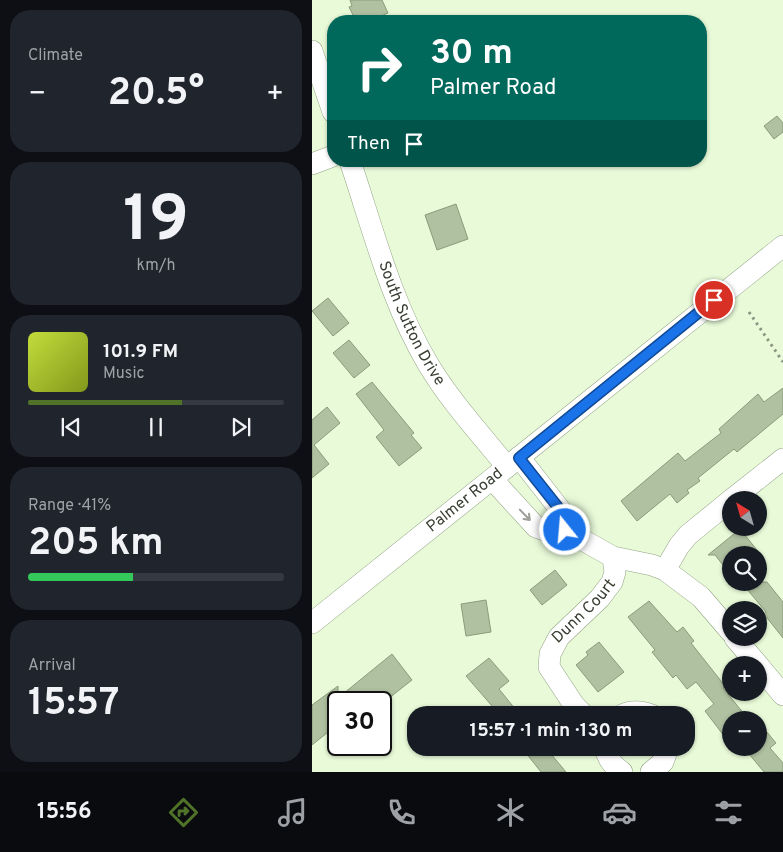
<!DOCTYPE html>
<meta charset="utf-8">
<style>
:root{--surface:#171b24;--page:#20242c;--text:#f1f3f6;--muted:#9ea1a6;--line:#363941;--accent:#517229}
body{margin:0;font-family:Overpass,sans-serif;background:var(--page);color:var(--text);height:100vh;display:flex;flex-direction:column;font-size:19px;white-space:nowrap}
*{box-sizing:border-box;margin:0}
p{font-size:16px;color:var(--muted)}
.icon{flex:none;width:28px;height:28px;fill:none;stroke:currentColor;stroke-width:2;stroke-linecap:round;stroke-linejoin:round}
.map{position:relative;flex:1;overflow:hidden}
.side{display:flex;flex-direction:column;gap:10px;padding:10px;background:#0d0f14;width:312px}
.side>*{flex:none}
.hud{position:absolute;left:15px;top:15px;width:380px;height:152px;border-radius:20px;box-shadow:0 1px 4px #0004;background:#00695c;color:#fff;overflow:hidden}
.needle{width:32px;rotate:323deg}
.controls{position:absolute;left:410px;top:491px;display:grid;gap:10px}
.controls a{display:grid;place-items:center;width:45px;height:45px;border-radius:50%;background:var(--surface);box-shadow:0 1px 4px #0004;font-size:25px}
.speed{position:absolute;left:15px;top:691px;display:flex;gap:10px;font-size:25px;font-weight:700;text-align:center}
.speed>*{display:grid;place-content:center;width:65px;height:65px;border-radius:50%;background:var(--surface);box-shadow:0 1px 4px #0004;line-height:1}
.speed .limit{border:2px solid #111;border-radius:8px;background:#fff;color:#111}
.pin{position:absolute;display:grid;place-items:center;width:42px;height:42px;color:#fff;margin:-21px;border:2px solid #fff;border-radius:50%;box-shadow:0 1px 5px #0007}
.me{position:absolute;width:55px;margin:-28px;rotate:343deg;stroke-linejoin:round;filter:drop-shadow(0 0 4px #0008)}
.turn{display:flex;align-items:center;gap:18px;height:105px;padding:0 20px;font-size:22px}
.turn .icon{width:65px;height:65px;stroke-width:2.5}
.turn b{display:block;font-size:35px;line-height:42px}
.then{display:flex;align-items:center;height:48px;padding:0 20px;background:#0003;gap:10px;font-size:19px}
.big{font-size:38px;font-weight:700;line-height:1.1}
.side .tile{flex:1;display:flex;flex-direction:column;justify-content:center;gap:8px;min-width:0;padding:0 18px;border-radius:20px;background:var(--page)}
.side .dial{align-items:center;gap:0}
.dial b{font-size:65px;line-height:1}
.song{display:flex;align-items:center;gap:15px}
.cover{width:60px;height:60px;border-radius:8px;background:linear-gradient(135deg,hsl(70 70% 55%),hsl(70 70% 35%))}
.played{height:5px;border-radius:2px;background:linear-gradient(90deg,var(--accent) 60%,var(--line) 60%)}
.keys{display:flex;justify-content:space-around;direction:ltr}
.heat{display:flex;justify-content:space-between;align-items:center;font-size:28px;direction:ltr}
.charge{height:8px;border-radius:4px;background:linear-gradient(90deg,#34c759 41%,var(--line) 0)}
.trip{position:absolute;left:95px;top:706px;width:288px;height:50px;border-radius:20px;background:var(--surface);box-shadow:0 1px 4px #0004;font-weight:700;line-height:50px;text-align:center}
.dock{display:flex;height:80px;justify-content:space-around;align-items:center;background:#090b0e;color:var(--muted)}
.dock .icon{width:35px;height:35px}
.dock .current{color:var(--accent)}
.dock b{font-size:22px;color:var(--text)}
main{display:flex;flex:1;min-height:0}
.map>svg:first-child{display:block}
.building{fill:#b0c1a1;stroke:#8b9b7c}
.lines{fill:none;stroke-linecap:round;stroke-linejoin:round}
.minor-casing{stroke:#93a385;stroke-width:22}
.path{stroke:#8a9680;stroke-width:3;stroke-dasharray:2.5 4;stroke-linecap:butt}
.minor{stroke:#fff;stroke-width:21}
.oneway{stroke:#9c9f98}
.route-casing{stroke:#114b97;stroke-width:12}
.route{stroke:#1a73e8;stroke-width:9}
.labels{text-anchor:middle;dominant-baseline:central;stroke-width:4;stroke-linejoin:round;paint-order:stroke}
.street-label{font-size:16px;fill:#383f32;stroke:#fff}
</style>
<main>
<section class="side">
<div class="tile"><p>Climate</p>
<div class="heat"><a>−</a><b class="big">20.5°</b><a>+</a></div>
</div>
<div class="tile dial"><b>19</b><p>km/h</p></div>
<div class="tile">
<div class="song"><i class="cover"></i><div><b>101.9 FM</b><p>Music</p></div></div>
<div class="played"></div>
<div class="keys"><svg class="icon" aria-label="previous" viewBox="0 0 24 24"><path d="M18 5L8 12l10 7zM5 5v14"/></svg><svg class="icon" aria-label="pause" viewBox="0 0 24 24"><path d="M8 5v14M16 5v14"/></svg><svg class="icon" aria-label="next" viewBox="0 0 24 24"><path d="M6 5l10 7-10 7zM19 5v14"/></svg></div>
</div>
<div class="tile"><p>Range · 41%</p><b class="big">205 km</b><div class="charge"></div></div>
<div class="tile"><p>Arrival</p><b class="big">15:57</b></div>
</section>
<div class="map">
<svg width="471" height="772" viewBox="0 0 471 772">
<rect width="100%" height="100%" fill="#e8fad8"/>
<path class="building" d="M38,0h32l6,13 -19,8h-13l-7,-14 3,-1z
M465,116l6,7v9l-9,7 -10,-13z
M144,204l12,35 -31,11 -12,-35z
M16,298l21,25 -16,13 -21,-25z
M37,340l21,25 -16,13 -21,-25z
M60,382l42,51 -3,2 11,13 -23,18 -23,-29 8,-7 -28,-36z
M471,388v26l-46,38 -3,-3 -36,29 2,3 -13,9 2,3 -12,10 -7,-9 -33,27 -16,-20 57,-48 7,8 36,-28 -2,-4 39,-35 6,8z
M15,407l13,16 -26,22 15,19 -17,14v-58z
M428,529l21,26h-30v20l-16,-20h-7z
M243,570l12,15 -25,20 -12,-15z
M429,582h26l16,20v36l-19,-24 2,-2z
M174,600l5,32 -25,4 -5,-32z
M337,601l28,31 6,-5 11,14 -3,2 34,43 -2,2 26,32h-18v25l-26,-34 9,-7 -18,-22 -9,7 -11,-14 -3,3 -21,-26 3,-2 -27,-33z
M287,642l25,30 -26,20 -22,-27 12,-10 -2,-3z
M80,654l20,26 -28,22h-46v22l-26,21v-40l26,-19v12z
M177,658l20,23 -10,8 21,26h-39l11,-9 -26,-30z
M454,731l10,12 -6,5 13,15v9h-19l-20,-24h14v-15l2,2z
M210,748h24l20,24h-25z"/>
<g class="lines">
<defs>
<g id="minor">
<path d="M0,51l21,61"/>
<path id="s1" d="M38,161c23,68 41,141 78,203 22,37 52,69 79,103"/>
<path d="M0,164l21,-8"/>
<path d="M207,457l46,59v14"/>
<path d="M180,479l44,48 19,7 10,-4"/>
<path d="M419,500l52,-41"/>
<path d="M253,530l48,27 39,8 13,5 36,27 30,35"/>
<path d="M353,570l14,-24 9,-11 43,-35"/>
<path id="s2" d="M0,623l471,-377"/>
<path d="M423,638l23,27"/>
<path d="M446,665l25,30"/>
<path id="s3" d="M272,715l-10,-10 -25,-38 1,-13 9,-17 41,-39 12,-16 3,-10 -2,-15"/>
<path d="M310,715c10,-5 19,-4 30,0"/>
<path d="M293,748c3,11 7,17 17,24"/>
<path d="M339,772l12,-10 5,-14"/>
</g>
</defs>
<use href="#minor" class="minor-casing"/>
<path class="path" d="M437,312l34,50"/>
<use href="#minor" class="minor"/>
</g>
<defs><path id="oneway-shaft" d="M-6 0H5M1.5-3L5.5 0L1.5 3" fill="none" stroke-width="1.6" stroke-linecap="round" stroke-linejoin="round" transform="scale(1.25)"/></defs>
<use class="oneway" href="#oneway-shaft" transform="translate(213 515) rotate(46)"/>
<g class="lines">
<defs>
<path id="route" d="M253,530v-14l-46,-58 195,-158"/>
</defs>
<use href="#route" class="route-casing"/>
<use href="#route" class="route"/>
</g>
<g class="labels">
<g class="street-label">
<text stroke="none"><textPath href="#s1" startOffset="174">South Sutton Drive</textPath></text>
<text stroke="none"><textPath href="#s2" startOffset="196">Palmer Road</textPath></text>
<text stroke="none"><textPath href="#s3" startOffset="128">Dunn Court</textPath></text>
</g>
</g>
</svg>
<div class="controls">
<a><svg class="needle" viewBox="-14 -14 28 28"><path d="M0-13l5 13h-10z" fill="#e53935"/><path d="M0 13l5-13h-10z" fill="#9ea1a6"/></svg></a>
<a><svg class="icon" aria-label="search" viewBox="0 0 24 24"><circle cx="10" cy="10" r="6"/><path d="M15 15l6 6"/></svg></a>
<a><svg class="icon" aria-label="layers" viewBox="0 0 24 24"><path d="M12 4l9 5-9 5-9-5zM3 14l9 5 9-5"/></svg></a>
<a>+</a>
<a>−</a>
</div>
<div class="speed"><div class="limit">30</div></div>
<div class="pin" style="left:402px;top:300px;background:#d93025"><svg class="icon" aria-label="arrive" viewBox="0 0 24 24"><path d="M6 21V4h12l-3 4 3 4H6"/></svg></div>
<svg class="me" style="left:253px;top:530px" viewBox="-20 -20 40 40"><circle r="17" fill="#1a73e8" stroke="#fff" stroke-width="3"/><path d="M0-11L8 9 0 5-8 9z" fill="#fff"/></svg>
<div class="trip">15:57 · 1 min · 130 m</div>
<div class="hud">
<div class="turn"><svg class="icon" aria-label="right" viewBox="0 0 24 24"><path d="M7 20v-9h11M14 6l5 5-5 5"/></svg><div><b>30 m</b>Palmer Road</div></div>
<div class="then">Then<svg class="icon" aria-label="arrive" viewBox="0 0 24 24"><path d="M6 21V4h12l-3 4 3 4H6"/></svg></div>
</div>
</div>
</main>
<nav class="dock">
<b>15:56</b>
<svg class="icon current" aria-label="directions" viewBox="0 0 24 24"><path d="M12 3l9 9-9 9-9-9zM9 14v-3h6M13 9l2 2-2 2"/></svg>
<svg class="icon" aria-label="music" viewBox="0 0 24 24"><path d="M9 18V5l10-2v13"/><circle cx="6" cy="18" r="3"/><circle cx="16" cy="16" r="3"/></svg>
<svg class="icon" aria-label="phone" viewBox="0 0 24 24"><path d="M5 4h4l2 5-3 2q2 4 5 5l2-3 5 2v4C11 20 4 13 5 4z"/></svg>
<svg class="icon" aria-label="climate" viewBox="0 0 24 24"><path d="M12 3v18M4 7l16 10M4 17L20 7"/></svg>
<svg class="icon" aria-label="car" viewBox="0 0 24 24"><path d="M5 17H2v-5l4-1 3-4h7l3 4 3 1v5h-3M9 17h6M6 11h13"/><circle cx="7" cy="17" r="2"/><circle cx="17" cy="17" r="2"/></svg>
<svg class="icon" aria-label="filters" viewBox="0 0 24 24"><path d="M4 7h16M4 17h16"/><circle cx="9" cy="7" r="2"/><circle cx="15" cy="17" r="2"/></svg>
</nav>
